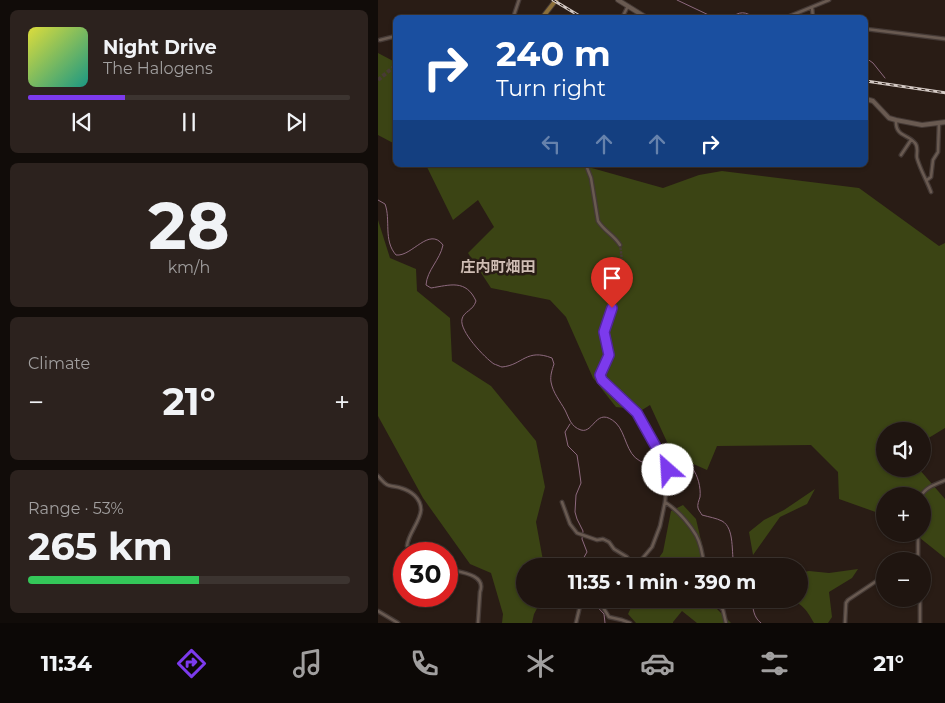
<!DOCTYPE html>
<meta charset="utf-8">
<style>
:root{--surface:#1f1510;--page:#2c221e;--text:#f1f3f6;--muted:#a19f9f;--line:#3c3430;--accent:#7c3aed}
body{margin:0;font-family:Montserrat,"Noto Sans JP",sans-serif;background:var(--page);color:var(--text);height:100vh;display:flex;flex-direction:column;font-size:19px;white-space:nowrap}
*{box-sizing:border-box;margin:0}
p{font-size:16px;color:var(--muted)}
.icon{flex:none;width:28px;height:28px;fill:none;stroke:currentColor;stroke-width:2;stroke-linecap:round;stroke-linejoin:round}
.map{position:relative;flex:1;overflow:hidden}
.details{display:flex;flex-direction:column;gap:10px;padding:10px;background:#110c09;width:378px}
.details>*{flex:none}
.banner{position:absolute;left:15px;top:15px;width:475px;height:152px;border-radius:8px;box-shadow:0 1px 4px #0004,0 0 0 1px var(--line);background:#1a4fa0;color:#fff;overflow:hidden}
.buttons{position:absolute;left:498px;top:422px;display:grid;gap:10px}
.buttons a{display:grid;place-items:center;width:55px;height:55px;border-radius:50%;background:var(--surface);box-shadow:0 1px 4px #0004,0 0 0 1px var(--line);font-size:25px}
.speed{position:absolute;left:15px;top:542px;display:flex;gap:10px;font-size:25px;font-weight:700;text-align:center}
.speed>*{display:grid;place-content:center;width:65px;height:65px;border-radius:50%;background:var(--surface);box-shadow:0 1px 4px #0004,0 0 0 1px var(--line);line-height:1}
.speed .limit{border:8px solid #d22;background:#fff;color:#111}
.pin{position:absolute;display:grid;place-items:center;width:42px;height:42px;color:#fff;margin:-51px -21px;border-radius:50% 50% 50% 0;rotate:-45deg;box-shadow:0 0 5px #0007}
.pin .icon{rotate:45deg}
.me{position:absolute;width:55px;margin:-28px;rotate:334deg;stroke-linejoin:round;filter:drop-shadow(0 0 4px #0008)}
.turn{display:flex;align-items:center;gap:18px;height:105px;padding:0 20px;font-size:22px}
.turn .icon{width:65px;height:65px;stroke-width:2.5}
.turn b{display:block;font-size:35px;line-height:42px}
.lanes{display:flex;align-items:center;height:48px;padding:0 20px;background:#0003;justify-content:center;gap:25px;direction:ltr}
.lanes .off{opacity:.35}
.big{font-size:38px;font-weight:700;line-height:1.1}
.details .widget{flex:1;display:flex;flex-direction:column;justify-content:center;gap:8px;min-width:0;padding:0 18px;border-radius:8px;background:var(--page)}
.details .dial{align-items:center;gap:0}
.dial b{font-size:65px;line-height:1}
.song{display:flex;align-items:center;gap:15px}
.cover{width:60px;height:60px;border-radius:8px;background:linear-gradient(135deg,hsl(60 70% 55%),hsl(170 70% 35%))}
.played{height:5px;border-radius:2px;background:linear-gradient(90deg,var(--accent) 30%,var(--line) 30%)}
.keys{display:flex;justify-content:space-around;direction:ltr}
.heat{display:flex;justify-content:space-between;align-items:center;font-size:28px;direction:ltr}
.charge{height:8px;border-radius:4px;background:linear-gradient(90deg,#34c759 53%,var(--line) 0)}
.trip{position:absolute;left:138px;top:558px;width:292px;height:50px;border-radius:25px;background:var(--surface);box-shadow:0 1px 4px #0004,0 0 0 1px var(--line);font-weight:700;line-height:50px;text-align:center}
.menu{display:flex;height:80px;justify-content:space-around;align-items:center;background:#0c0806;color:var(--muted)}
.menu .icon{width:35px;height:35px}
.menu .active{color:var(--accent)}
.menu b{font-size:22px;color:var(--text)}
main{display:flex;flex:1;min-height:0}
.map>svg:first-child{display:block}
.green{fill:#3b4414}
.lines{fill:none;stroke-linecap:round;stroke-linejoin:round}
.stream{stroke:#8d697e;stroke-width:1}
.street-tunnel{stroke:#483b35;stroke-width:2.5;stroke-dasharray:2.5 1;stroke-linecap:butt}
.primary-tunnel{stroke:#483b35;stroke-width:4;stroke-dasharray:4 2;stroke-linecap:butt}
.street-casing{stroke:#443935;stroke-width:5}
.secondary-casing{stroke:#443935;stroke-width:6}
.primary-casing{stroke:#443935;stroke-width:6}
.street{stroke:#695a51;stroke-width:2.5}
.secondary{stroke:#695a51;stroke-width:4}
.primary{stroke:#8c703a;stroke-width:4}
.rail-casing{stroke:#d3c9c4;stroke-width:3}
.rail{stroke:#291c15;stroke-width:1;stroke-dasharray:4;stroke-linecap:butt}
.route-casing{stroke:#51269a;stroke-width:12}
.route{stroke:#7c3aed;stroke-width:9}
.labels{text-anchor:middle;dominant-baseline:central;stroke-width:5;stroke-linejoin:round;paint-order:stroke}
.quarter-label{font-size:15px;font-weight:bold;fill:#cfbdb4;stroke:#291c15}
</style>
<main>
<section class="details">
<div class="widget">
<div class="song"><i class="cover"></i><div><b>Night Drive</b><p>The Halogens</p></div></div>
<div class="played"></div>
<div class="keys"><svg class="icon" aria-label="previous" viewBox="0 0 24 24"><path d="M18 5L8 12l10 7zM5 5v14"/></svg><svg class="icon" aria-label="pause" viewBox="0 0 24 24"><path d="M8 5v14M16 5v14"/></svg><svg class="icon" aria-label="next" viewBox="0 0 24 24"><path d="M6 5l10 7-10 7zM19 5v14"/></svg></div>
</div>
<div class="widget dial"><b>28</b><p>km/h</p></div>
<div class="widget"><p>Climate</p>
<div class="heat"><a>−</a><b class="big">21°</b><a>+</a></div>
</div>
<div class="widget"><p>Range · 53%</p><b class="big">265 km</b><div class="charge"></div></div>
</section>
<div class="map">
<svg width="568" height="623" viewBox="0 0 568 623">
<rect width="100%" height="100%" fill="#291c15"/>
<path class="green" d="M0,53l17,9v82l-17,-9z
M48,165h155l82,23 36,-13 23,-4 137,17 80,58 6,-3v185l-23,14v-11h-38v38h35l26,30v59l-30,-24h7v-38h-38v19l-45,-16 -1,-27 -27,-27 -94,1 -10,24 -34,-15 -23,-50 -8,5 -26,-3 -23,-29 -27,-61 -16,-17 -59,-12 -23,-35 26,-26 -16,-27 -25,20z
M0,220l12,38 26,11 1,22 33,27 2,43 39,25 45,55 9,46 -9,35 8,44h-20v33h18l-8,15 -2,9h-30l1,-9 -12,-41 -21,-9 -47,-66 -45,-82z
M437,489l-8,15 -27,13 -27,38 -4,-23 15,-12 20,-10z
M305,505l13,14 11,47h-54l10,-14 8,-41z
M480,569l-6,9 -23,14 3,25 -4,6h-14c-8,-14 -12,-21 -29,-24h14v-26l10,-2 20,2z
M257,599h72l24,24h-34l-15,-12 -9,11v1h-37l-8,-9z"/>
<g class="lines">
<path class="stream" d="M299,0l38,18
M353,18c8,-7 15,-7 23,0
M430,18l1,-2 5,-1 6,3
M488,58l7,5 12,15
M0,200l7,4c6,16 -2,36 11,51 16,2 33,-29 47,-10 -3,15 -16,25 -17,40l5,3c19,-3 35,-9 45,13 -3,10 -12,10 -14,18 -3,12 23,39 32,45 1,0 7,3 8,3 21,-2 24,-19 50,-9l2,6c-2,6 -4,12 -3,18 2,11 9,19 14,28 4,8 6,17 16,20 13,4 15,-25 35,-7 10,10 10,31 24,38 17,9 37,-7 52,7 6,7 9,20 8,29 -1,3 -3,8 -2,11 1,3 3,5 4,7 7,2 14,3 20,6 13,7 9,32 12,45
M192,424l-5,8 3,14 9,9 2,13 2,15 -5,12 -1,17 2,7 6,12 -1,8 5,13 -8,14
M212,599l14,15 1,9
M374,599c1,9 1,18 9,24"/>
<path class="street-tunnel" d="M234,308c9,-23 12,-39 8,-63"/>
<path class="primary-tunnel" d="M0,80l18,-15"/>
<defs>
<path id="street" d="M434,7l1,11
M135,18l6,-18
M244,18l6,-12
M407,18l44,-18
M488,29l80,10
M2,40l16,-4
M518,120c-1,17 12,14 19,23 4,4 1,11 2,15 3,11 10,23 14,34
M523,155l10,-15
M208,165l5,13 7,43c6,10 16,14 22,24
M549,180l4,-3 2,-17 5,-8 1,-29
M234,308c-8,23 -10,23 -3,47l-9,20 2,5 35,33 28,50 3,7 -3,32 -5,24 -8,21 -16,19
M0,476c2,2 5,6 8,8 4,3 10,2 15,4 10,3 20,10 20,22 -1,12 -13,24 -14,36l10,8
M543,496c5,-9 15,-12 25,-16
M184,502l8,22 7,9 20,7 6,-1 6,3 5,7 13,8 5,9
M287,502c12,8 23,20 31,33 5,9 7,21 8,31
M529,561l11,-7
M540,561v-27
M69,569c12,3 40,5 33,23l-2,31
M337,599l8,11 3,13
M223,604l8,13 13,3 8,3
M0,611l20,12
M198,623l4,-17 36,-4 6,-3
M467,623l1,-20 2,-3 36,-24
M542,623v-24"/>
<path id="secondary" d="M240,0l29,18
M488,99l7,2 16,17 7,2 26,5 24,-3"/>
<path id="primary" d="M164,18l14,-18"/>
</defs>
<use href="#street" class="street-casing"/>
<use href="#secondary" class="secondary-casing"/>
<use href="#primary" class="primary-casing"/>
<use href="#street" class="street"/>
<use href="#secondary" class="secondary"/>
<use href="#primary" class="primary"/>
<defs>
<path id="rail" d="M175,0l30,18
M488,81l80,12"/>
</defs>
<use href="#rail" class="rail-casing"/>
<use href="#rail" class="rail"/>
</g>
<g class="lines">
<defs>
<path id="route" d="M234,308l-8,24 5,23 -9,20 2,5 35,33 28,50 3,7"/>
</defs>
<use href="#route" class="route-casing"/>
<use href="#route" class="route"/>
</g>
<g class="labels">
<g class="quarter-label">
<text x="120" y="266">庄内町畑田</text>
</g>
</g>
</svg>
<div class="buttons">
<a><svg class="icon" aria-label="sound" viewBox="0 0 24 24"><path d="M4 9h4l5-4v14l-5-4H4zM17 9q2 3 0 6"/></svg></a>
<a>+</a>
<a>−</a>
</div>
<div class="speed"><div class="limit">30</div></div>
<div class="pin" style="left:234px;top:308px;background:#d93025"><svg class="icon" aria-label="arrive" viewBox="0 0 24 24"><path d="M6 21V4h12l-3 4 3 4H6"/></svg></div>
<svg class="me" style="left:290px;top:470px" viewBox="-20 -20 40 40"><circle r="19" fill="#fff"/><path d="M0-13L10 11 0 6-10 11z" fill="#7c3aed"/></svg>
<div class="trip">11:35 · 1 min · 390 m</div>
<div class="banner">
<div class="turn"><svg class="icon" aria-label="right" viewBox="0 0 24 24"><path d="M7 20v-9h11M14 6l5 5-5 5"/></svg><div><b>240 m</b>Turn right</div></div>
<div class="lanes"><svg class="icon off" aria-label="left" viewBox="0 0 24 24"><path d="M17 20v-9H6M10 6l-5 5 5 5"/></svg><svg class="icon off" aria-label="ahead" viewBox="0 0 24 24"><path d="M12 20V5M6 11l6-6 6 6"/></svg><svg class="icon off" aria-label="ahead" viewBox="0 0 24 24"><path d="M12 20V5M6 11l6-6 6 6"/></svg><svg class="icon" aria-label="right" viewBox="0 0 24 24"><path d="M7 20v-9h11M14 6l5 5-5 5"/></svg></div>
</div>
</div>
</main>
<nav class="menu">
<b>11:34</b>
<svg class="icon active" aria-label="directions" viewBox="0 0 24 24"><path d="M12 3l9 9-9 9-9-9zM9 14v-3h6M13 9l2 2-2 2"/></svg>
<svg class="icon" aria-label="music" viewBox="0 0 24 24"><path d="M9 18V5l10-2v13"/><circle cx="6" cy="18" r="3"/><circle cx="16" cy="16" r="3"/></svg>
<svg class="icon" aria-label="phone" viewBox="0 0 24 24"><path d="M5 4h4l2 5-3 2q2 4 5 5l2-3 5 2v4C11 20 4 13 5 4z"/></svg>
<svg class="icon" aria-label="climate" viewBox="0 0 24 24"><path d="M12 3v18M4 7l16 10M4 17L20 7"/></svg>
<svg class="icon" aria-label="car" viewBox="0 0 24 24"><path d="M5 17H2v-5l4-1 3-4h7l3 4 3 1v5h-3M9 17h6M6 11h13"/><circle cx="7" cy="17" r="2"/><circle cx="17" cy="17" r="2"/></svg>
<svg class="icon" aria-label="filters" viewBox="0 0 24 24"><path d="M4 7h16M4 17h16"/><circle cx="9" cy="7" r="2"/><circle cx="15" cy="17" r="2"/></svg>
<b>21°</b>
</nav>
